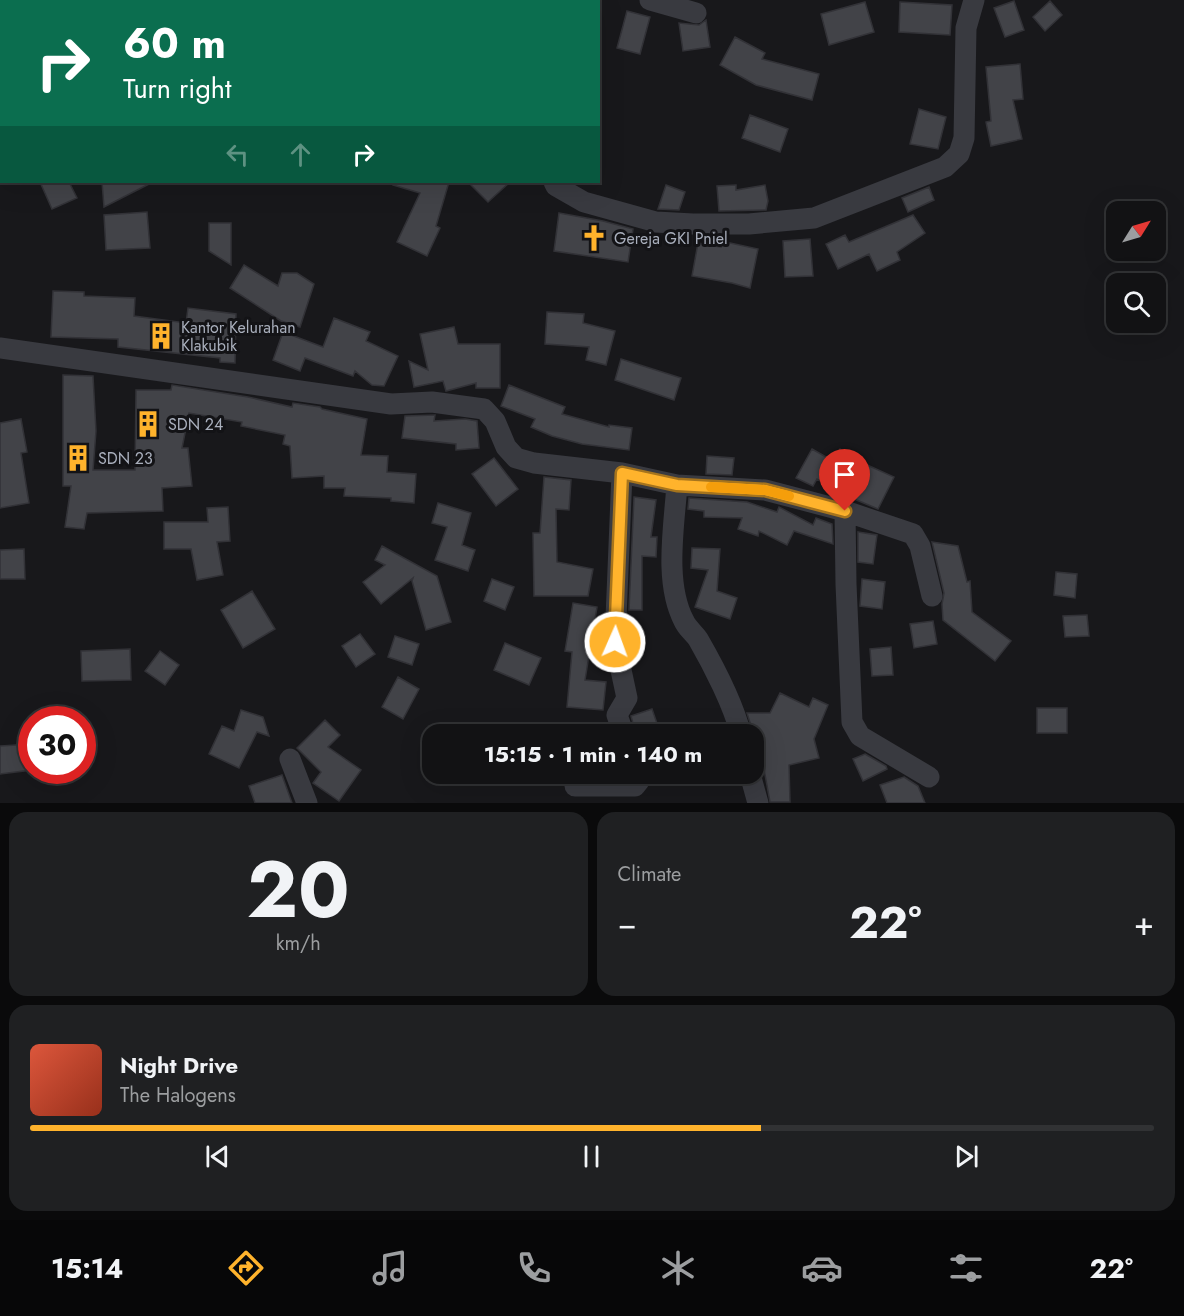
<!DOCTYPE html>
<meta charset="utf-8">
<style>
:root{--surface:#121214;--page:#1f2022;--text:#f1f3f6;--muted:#9c9ea0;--line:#313234;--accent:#ffb32c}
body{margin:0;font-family:Jost,sans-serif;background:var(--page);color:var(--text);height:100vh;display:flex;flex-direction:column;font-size:22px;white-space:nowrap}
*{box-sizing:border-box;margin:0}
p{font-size:20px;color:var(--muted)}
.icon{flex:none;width:33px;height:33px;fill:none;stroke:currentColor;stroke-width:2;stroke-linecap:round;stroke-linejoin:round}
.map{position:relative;height:803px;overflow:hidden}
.side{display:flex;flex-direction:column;gap:9px;padding:9px;background:#0a0a0b;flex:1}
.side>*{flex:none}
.top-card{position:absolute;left:0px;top:0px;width:600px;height:183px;box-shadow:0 6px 24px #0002,0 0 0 2px var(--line);background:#0b6e4f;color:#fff;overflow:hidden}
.needle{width:39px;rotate:53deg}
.fabs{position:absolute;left:1106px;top:201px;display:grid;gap:12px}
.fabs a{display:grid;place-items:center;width:60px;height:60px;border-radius:12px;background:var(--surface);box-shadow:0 6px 24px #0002,0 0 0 2px var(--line);font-size:30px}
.speed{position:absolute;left:18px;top:706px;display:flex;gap:12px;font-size:30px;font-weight:700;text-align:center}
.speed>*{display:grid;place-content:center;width:78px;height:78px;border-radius:50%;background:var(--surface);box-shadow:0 6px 24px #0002,0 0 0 2px var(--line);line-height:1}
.speed .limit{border:9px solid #d22;background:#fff;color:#111}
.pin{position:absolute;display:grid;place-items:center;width:51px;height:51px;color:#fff;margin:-62px -26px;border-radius:50% 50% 50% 0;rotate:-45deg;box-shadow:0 0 6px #0007}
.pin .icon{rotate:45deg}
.me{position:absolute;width:66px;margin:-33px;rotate:2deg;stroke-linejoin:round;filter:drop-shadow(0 0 4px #0008)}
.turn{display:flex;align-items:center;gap:21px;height:126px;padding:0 24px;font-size:27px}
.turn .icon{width:78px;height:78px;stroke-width:2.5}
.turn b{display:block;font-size:42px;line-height:51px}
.lanes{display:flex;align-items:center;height:57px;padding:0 24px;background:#0003;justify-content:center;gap:30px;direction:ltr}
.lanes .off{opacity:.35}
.big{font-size:45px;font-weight:700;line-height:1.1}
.side .card{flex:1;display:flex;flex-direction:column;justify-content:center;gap:9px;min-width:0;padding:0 21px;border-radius:18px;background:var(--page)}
.side .dial{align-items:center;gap:0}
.dial b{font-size:78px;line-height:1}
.song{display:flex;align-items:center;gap:18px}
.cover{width:72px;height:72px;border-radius:9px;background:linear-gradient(135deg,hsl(10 70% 55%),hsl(10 70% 35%))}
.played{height:6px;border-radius:3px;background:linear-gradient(90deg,var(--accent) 65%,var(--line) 65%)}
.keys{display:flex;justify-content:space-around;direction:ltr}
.heat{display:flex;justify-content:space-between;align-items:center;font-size:33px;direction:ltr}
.side .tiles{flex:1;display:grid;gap:9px;grid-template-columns:1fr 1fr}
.card:last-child{grid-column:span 2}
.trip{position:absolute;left:422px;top:724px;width:342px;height:60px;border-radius:18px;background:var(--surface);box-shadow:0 6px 24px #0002,0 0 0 2px var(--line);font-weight:700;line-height:60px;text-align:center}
.dock{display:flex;height:96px;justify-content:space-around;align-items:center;background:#070708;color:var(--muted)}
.dock .icon{width:42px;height:42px}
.dock .selected{color:var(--accent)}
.dock b{font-size:27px;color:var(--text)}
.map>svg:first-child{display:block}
.building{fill:#424348;stroke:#323237;stroke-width:1.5}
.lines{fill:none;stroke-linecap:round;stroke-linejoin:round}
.minor{stroke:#393a40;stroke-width:21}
.route-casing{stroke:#a6741d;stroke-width:15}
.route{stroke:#ffb32c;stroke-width:10}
.slow{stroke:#f59e0b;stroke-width:10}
.labels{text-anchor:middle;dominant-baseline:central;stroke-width:6;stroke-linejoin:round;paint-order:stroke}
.poi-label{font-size:16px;fill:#a9afbc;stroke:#131316;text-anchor:start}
</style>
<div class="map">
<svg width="1184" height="803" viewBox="0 0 1184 803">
<rect width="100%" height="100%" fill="#18181b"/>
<path class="building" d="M1014,1l10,29 -19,7 -11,-29z
M1050,1l12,14 -17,16 -12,-14z
M865,2l9,30 -45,13 -8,-31z
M900,2l52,3 -2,30 -51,-3z
M627,11l23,6 -10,37 -23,-6z
M706,20l4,27 -27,4 -4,-28 20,2z
M735,37l30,16 -3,6 57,15 -7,26 -56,-15 -36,-20z
M1020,64l3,35 -10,1 9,39 -31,7 -5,-24 5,-1 -5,-54z
M919,109l27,8 -8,32 -28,-5z
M750,115l38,14 -8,23 -38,-14z
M40,182h29l8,16 -25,11z
M102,182h51l-49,25z
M394,182h55l-13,44 4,2 -13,28 -30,-14 23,-49 -27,-8z
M468,182h42l-22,20z
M666,185l19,7 -6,18 -21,-1z
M736,185v5l29,-5 3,16 -2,9 -47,1 -2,-25z
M929,187l5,13 -26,12 -6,-14z
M147,212l3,36 -44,2 -2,-35z
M559,213l44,8 30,8 -5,33 -74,-11z
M913,215l12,18 -28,19 3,8 -23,11 -8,-17 -31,15 -12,-25 19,-9 4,7z
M209,223h22v42l-22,-14z
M810,239l3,37 -28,1 -2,-36z
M721,241l37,8 -8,39 -18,-5 -40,-7 6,-33 23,4z
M244,265l34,21 4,-13h15l17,11 -14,43 -19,-6 -51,-33z
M53,291l31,1v4l51,2 -1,18 52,7 2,-15 48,6 -1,49 -15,-1v-4l-102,-11v-8l-67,-2z
M547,312l37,2 -1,9 32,8 -9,34 -20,-5 3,-13 -44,-3z
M334,318l36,14 -4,9 32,15 -14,30 -12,-1 -17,-14 -2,5 -48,-18 -5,13 -27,-11 10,-28 40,15z
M454,327l4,17h42v44h-24v-5l-30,8 -3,-10 -29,6 -5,-26 19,9 -8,-36z
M621,359l60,19 -7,22 -59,-20z
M63,375l30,1 3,55 -3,39h42l1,-80h35l1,-5 76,12 44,10 1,-4 27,4 2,2 45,10 -6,36 27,1 -1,16 29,2 -2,29 -23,-2v-3l-47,-2 1,-8h-21v-12l-32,2 -2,-32 -7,-2 2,-9 -44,-9 1,-4 -53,-9 -7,35h6l4,38 -30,2 1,23 -76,2 -3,16 -19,-2 6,-41h-8z
M509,385l56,22 -3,7 47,13v-2l23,3 -3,22 -47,-6 -30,-8 -21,-9 4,-8 -34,-13z
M435,415l-1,6 31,-2 12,2 2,27 -23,2v-6l-54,-6 3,-22z
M21,419l6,33 -6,1 8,50 -29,5v-85z
M812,449l21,12 7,-12 25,15 29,13 -16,32 -38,-16 -23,-14 -4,7 -17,-8z
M707,456l27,2 -2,17 -26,-1z
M494,458l24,31 -22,17 -24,-32z
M544,477l27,3 -2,30 -13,-1 1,53 36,7 -5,27h-54l-1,-63h7z
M634,497l22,3 -5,37h6l-1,20 -14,-1v54h-13z
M689,498l58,4 30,10 2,-5 34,18 3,-7 16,6 1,20 -39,-13 -7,14 -28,-14 -1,5 -20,-7 4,-11 -38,-1v-6l-16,-2z
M438,503l33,10 -9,32 13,5 -7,21 -33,-11 12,-33 -15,-4z
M228,507l2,34 -13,1 6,33 -26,5 -6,-31h-27v-27h44l-1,-14z
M858,532l19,3 -4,29 -15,-2z
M932,542l26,4 9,36 3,-1 2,31 39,29 -16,20 -52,-41 -1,-16 2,-11z
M382,546l55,30 14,46 -25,8 -14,-49 1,-3 -32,26 -18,-22 22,-17 -10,-5z
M692,548l28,1 -3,42 20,7 -7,21 -35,-12 13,-37 -17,-2z
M24,549l1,30h-25v-29z
M1056,572l21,2 -2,24 -21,-3z
M492,579l22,8 -9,23 -21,-9z
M862,579l23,3 -3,27 -22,-3z
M252,591l23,38 -32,19 -22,-38z
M573,603l24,4 -12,73 21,2 -3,28 -36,-3 5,-55 -7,-1z
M1087,615l2,21 -24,1 -2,-21z
M933,621l4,23 -23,4 -4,-24z
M360,634l15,20 -19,13 -14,-21z
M395,636l24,8 -7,21 -24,-8z
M505,643l36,15 -12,27 -35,-15z
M891,647l2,28 -21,1 -2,-27z
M130,649l1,31 -49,1 -1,-30z
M160,651l19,14 -14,20 -20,-14z
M398,677l21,12 -16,30 -21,-12z
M780,693l29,14 4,-9 15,7 -14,34 5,19 -30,7 1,37h-20l-6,-33 -2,1 -6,-7 -1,-22h-2v-9l-6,-19h23z
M1037,708h30v25h-30z
M652,709l9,26h-25l-5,-19z
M241,710l22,7 6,19 -12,-4 -18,36 -30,-14 13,-28 12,5z
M325,720l15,15 -12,12 33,23 -22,31 -26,-18 8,-11 -24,-24z
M32,744v26l-32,4v-28z
M865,754l21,12 1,3 -24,12 -10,-22z
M282,775l10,28h-37l-6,-17z
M904,777l14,9 7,17h-38l-7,-18z"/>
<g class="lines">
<path class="minor" d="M363,0v2
M650,0l46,13
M554,182l2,4 28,16 72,20 37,2h56l65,-6 131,-51 14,-13 5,-16 2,-110 8,-28
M0,348l391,56 41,-2 52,7 11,12 11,26 10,11 18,5 88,10 55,12 88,5 80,21 68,23 7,12 12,50
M622,473l-7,169 12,56 -10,17 7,20
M677,485c-3,42 -13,98 7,136 3,7 10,12 14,18 15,26 36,67 43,96
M845,511l1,73 6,138 8,14 69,41
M290,759l17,44
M750,774l8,29
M575,786h60l4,-5 -1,-7"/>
</g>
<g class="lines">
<defs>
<path id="route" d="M615,642l7,-169 55,12 88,5 80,21"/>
</defs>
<use href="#route" class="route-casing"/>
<use href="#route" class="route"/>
<path class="slow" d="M711,487l54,3 24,6"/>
</g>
<defs>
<symbol id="church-bare" viewBox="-9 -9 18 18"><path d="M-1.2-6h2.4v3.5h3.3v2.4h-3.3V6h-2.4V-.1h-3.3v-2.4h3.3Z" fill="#ffb32c" stroke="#131316" stroke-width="2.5" paint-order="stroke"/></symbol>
<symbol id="building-bare" viewBox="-9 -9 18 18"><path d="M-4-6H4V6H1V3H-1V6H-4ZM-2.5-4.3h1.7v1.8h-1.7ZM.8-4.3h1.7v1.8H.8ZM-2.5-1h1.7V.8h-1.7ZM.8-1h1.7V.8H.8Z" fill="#ffb32c" stroke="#131316" stroke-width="2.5" paint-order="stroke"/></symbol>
</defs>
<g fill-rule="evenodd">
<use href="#church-bare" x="575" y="219" width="38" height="38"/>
<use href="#building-bare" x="142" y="317" width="38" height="38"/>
<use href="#building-bare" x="129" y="405" width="38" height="38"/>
<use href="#building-bare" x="59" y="439" width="38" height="38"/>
</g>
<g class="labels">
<g class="poi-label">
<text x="614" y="238">Gereja GKI Pniel</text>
<text x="181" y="327">Kantor Kelurahan<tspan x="181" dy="18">Klakubik</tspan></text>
<text x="168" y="424">SDN 24</text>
<text x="98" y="458">SDN 23</text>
</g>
</g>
</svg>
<div class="fabs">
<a><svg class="needle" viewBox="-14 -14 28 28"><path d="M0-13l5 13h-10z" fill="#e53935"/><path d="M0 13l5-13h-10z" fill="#9c9ea0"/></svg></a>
<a><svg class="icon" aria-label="search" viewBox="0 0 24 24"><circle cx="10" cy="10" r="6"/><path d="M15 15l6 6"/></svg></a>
</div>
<div class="speed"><div class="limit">30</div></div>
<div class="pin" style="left:845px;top:511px;background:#d93025"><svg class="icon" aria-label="arrive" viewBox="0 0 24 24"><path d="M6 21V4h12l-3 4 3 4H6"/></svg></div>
<svg class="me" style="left:615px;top:642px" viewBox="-20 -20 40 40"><circle r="17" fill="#ffb32c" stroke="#fff" stroke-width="3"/><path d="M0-11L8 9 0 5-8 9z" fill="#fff"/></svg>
<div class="trip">15:15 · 1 min · 140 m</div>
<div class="top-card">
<div class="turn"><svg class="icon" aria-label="right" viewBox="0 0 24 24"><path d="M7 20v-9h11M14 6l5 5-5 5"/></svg><div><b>60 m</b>Turn right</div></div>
<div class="lanes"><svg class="icon off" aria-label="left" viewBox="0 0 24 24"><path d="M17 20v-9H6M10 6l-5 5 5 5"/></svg><svg class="icon off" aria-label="ahead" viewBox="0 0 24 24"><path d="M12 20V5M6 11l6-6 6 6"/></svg><svg class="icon" aria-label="right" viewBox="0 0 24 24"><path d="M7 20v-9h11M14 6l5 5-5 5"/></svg></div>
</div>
</div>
<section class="side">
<div class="tiles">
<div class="card dial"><b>20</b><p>km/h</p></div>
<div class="card"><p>Climate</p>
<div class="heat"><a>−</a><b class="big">22°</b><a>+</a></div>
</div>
<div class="card">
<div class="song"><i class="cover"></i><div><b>Night Drive</b><p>The Halogens</p></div></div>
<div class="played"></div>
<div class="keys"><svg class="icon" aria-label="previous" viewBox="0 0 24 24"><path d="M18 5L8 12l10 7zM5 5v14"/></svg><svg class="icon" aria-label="pause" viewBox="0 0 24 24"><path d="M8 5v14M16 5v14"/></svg><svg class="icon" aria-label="next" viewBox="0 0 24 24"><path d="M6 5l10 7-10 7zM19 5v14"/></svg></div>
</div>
</div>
</section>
<nav class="dock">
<b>15:14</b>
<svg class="icon selected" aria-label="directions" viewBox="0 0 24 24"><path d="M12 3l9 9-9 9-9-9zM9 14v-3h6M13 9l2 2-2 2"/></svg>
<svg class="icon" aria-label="music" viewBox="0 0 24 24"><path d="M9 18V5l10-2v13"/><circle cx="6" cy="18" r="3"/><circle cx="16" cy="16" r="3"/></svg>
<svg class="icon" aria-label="phone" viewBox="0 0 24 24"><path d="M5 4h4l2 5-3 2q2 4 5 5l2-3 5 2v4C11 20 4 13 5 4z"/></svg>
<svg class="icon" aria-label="climate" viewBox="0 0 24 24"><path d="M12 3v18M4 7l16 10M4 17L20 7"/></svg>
<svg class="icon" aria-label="car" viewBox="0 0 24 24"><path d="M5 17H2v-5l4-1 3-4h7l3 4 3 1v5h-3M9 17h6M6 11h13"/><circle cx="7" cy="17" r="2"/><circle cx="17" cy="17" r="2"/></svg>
<svg class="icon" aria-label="filters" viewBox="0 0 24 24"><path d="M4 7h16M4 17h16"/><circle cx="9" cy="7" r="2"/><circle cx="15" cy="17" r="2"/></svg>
<b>22°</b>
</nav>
